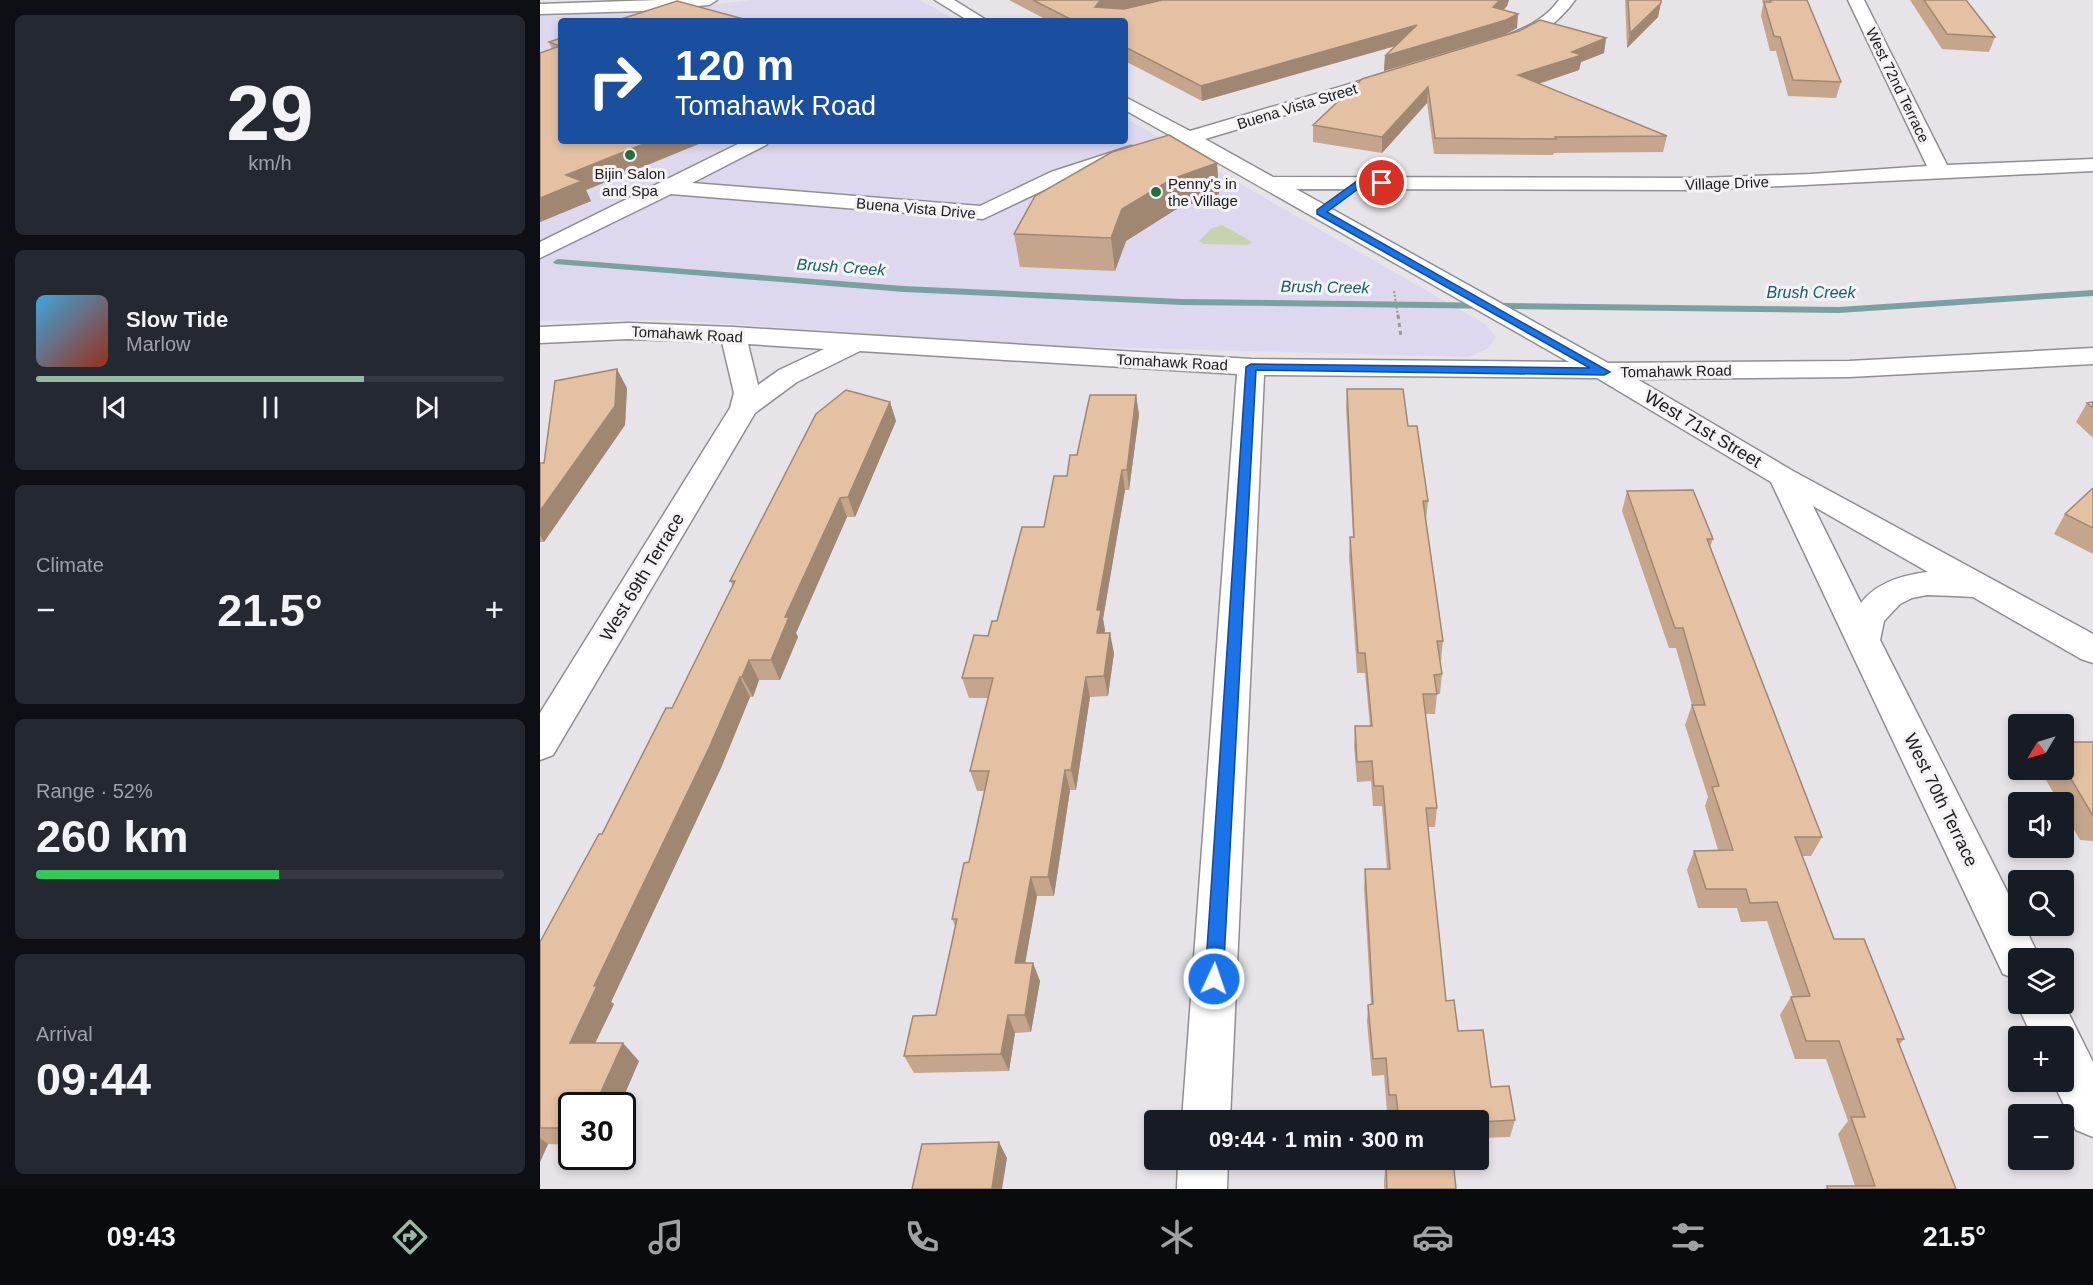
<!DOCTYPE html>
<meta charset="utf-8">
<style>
:root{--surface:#171b24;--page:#242831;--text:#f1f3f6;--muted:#9ea1a6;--line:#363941;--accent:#93b8a5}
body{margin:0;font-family:Arial,sans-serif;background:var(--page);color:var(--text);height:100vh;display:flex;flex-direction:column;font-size:22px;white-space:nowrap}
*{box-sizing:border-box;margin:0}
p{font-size:20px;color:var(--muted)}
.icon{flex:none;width:33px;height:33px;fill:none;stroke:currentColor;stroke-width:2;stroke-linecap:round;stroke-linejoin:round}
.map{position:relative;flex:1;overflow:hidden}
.sheet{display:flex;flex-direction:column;gap:15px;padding:15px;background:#0d0f14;width:540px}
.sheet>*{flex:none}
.banner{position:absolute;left:18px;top:18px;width:570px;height:126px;border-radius:6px;box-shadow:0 3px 9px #0003;background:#1a4fa0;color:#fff;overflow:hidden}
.needle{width:39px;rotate:232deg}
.buttons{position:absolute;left:1468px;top:714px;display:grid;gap:12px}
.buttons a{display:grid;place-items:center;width:66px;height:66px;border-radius:6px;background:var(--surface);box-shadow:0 3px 9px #0003;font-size:30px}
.speed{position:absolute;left:18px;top:1092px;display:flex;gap:12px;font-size:30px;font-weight:700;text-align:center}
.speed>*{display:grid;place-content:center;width:78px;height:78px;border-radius:50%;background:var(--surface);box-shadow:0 3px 9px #0003;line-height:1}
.speed .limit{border:3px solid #111;border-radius:9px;background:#fff;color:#111}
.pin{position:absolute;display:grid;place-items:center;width:51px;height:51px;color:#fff;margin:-26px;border:3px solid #fff;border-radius:50%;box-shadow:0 2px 6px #0007}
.me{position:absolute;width:66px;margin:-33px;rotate:3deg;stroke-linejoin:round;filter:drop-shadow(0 0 4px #0008)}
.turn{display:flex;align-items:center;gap:21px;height:126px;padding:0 18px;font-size:27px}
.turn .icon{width:78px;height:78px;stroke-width:2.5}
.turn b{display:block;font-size:42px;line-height:51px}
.big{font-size:45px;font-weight:700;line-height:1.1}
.sheet .tile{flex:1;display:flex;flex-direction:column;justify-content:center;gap:9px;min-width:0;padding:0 21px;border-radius:9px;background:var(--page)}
.sheet .dial{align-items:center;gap:0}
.dial b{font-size:78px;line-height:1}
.song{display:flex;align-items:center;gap:18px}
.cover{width:72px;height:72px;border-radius:9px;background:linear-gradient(135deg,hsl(200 70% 55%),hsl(10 70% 35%))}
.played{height:6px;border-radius:3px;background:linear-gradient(90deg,var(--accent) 70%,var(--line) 70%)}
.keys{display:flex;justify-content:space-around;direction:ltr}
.heat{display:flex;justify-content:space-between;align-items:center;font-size:33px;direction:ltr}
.charge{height:9px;border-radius:4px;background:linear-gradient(90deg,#34c759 52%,var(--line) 0)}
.trip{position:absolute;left:604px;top:1110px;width:345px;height:60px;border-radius:6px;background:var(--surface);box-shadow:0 3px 9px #0003;font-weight:700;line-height:60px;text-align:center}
.dock{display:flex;height:96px;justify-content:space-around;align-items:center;background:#090b0e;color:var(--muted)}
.dock .icon{width:42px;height:42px}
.dock .active{color:var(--accent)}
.dock b{font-size:27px;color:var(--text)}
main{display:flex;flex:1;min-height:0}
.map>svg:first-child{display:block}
.commercial{fill:#ddd8ee}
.green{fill:#c8d2af}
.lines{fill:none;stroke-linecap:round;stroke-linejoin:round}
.stream{fill:#79a1a2;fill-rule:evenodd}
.minor-casing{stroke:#908e92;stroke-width:3}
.major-casing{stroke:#908e92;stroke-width:3}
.path-far1{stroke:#98979a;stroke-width:2;stroke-dasharray:2 2;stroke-linecap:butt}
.path{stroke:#98979a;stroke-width:3;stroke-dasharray:4 4;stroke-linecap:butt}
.minor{fill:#fff;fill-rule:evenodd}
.major{fill:#fff;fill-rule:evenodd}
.wall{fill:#c5a68c}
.shaded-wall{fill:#a08772}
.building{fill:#e5c1a3;stroke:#a08772;stroke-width:1.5}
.route{fill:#1a73e8;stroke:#114b97;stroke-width:1.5}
.poi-dot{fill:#217142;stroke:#f4f2f5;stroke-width:2}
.labels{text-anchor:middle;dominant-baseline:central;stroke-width:6;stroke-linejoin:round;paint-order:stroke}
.far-street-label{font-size:15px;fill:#1c1b1c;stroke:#f4f2f5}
.far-poi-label{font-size:15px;fill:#1c1b1c;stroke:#f4f2f5}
.far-water-label{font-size:16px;font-style:italic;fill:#146164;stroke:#f4f2f5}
.street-label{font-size:18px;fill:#1c1b1c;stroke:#f4f2f5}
</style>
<main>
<section class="sheet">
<div class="tile dial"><b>29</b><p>km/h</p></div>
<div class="tile">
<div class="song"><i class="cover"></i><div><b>Slow Tide</b><p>Marlow</p></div></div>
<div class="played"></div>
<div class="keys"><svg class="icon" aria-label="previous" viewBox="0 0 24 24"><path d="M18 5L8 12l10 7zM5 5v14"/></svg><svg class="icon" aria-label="pause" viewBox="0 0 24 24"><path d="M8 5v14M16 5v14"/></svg><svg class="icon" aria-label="next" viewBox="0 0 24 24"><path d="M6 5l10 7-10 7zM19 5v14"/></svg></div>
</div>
<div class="tile"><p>Climate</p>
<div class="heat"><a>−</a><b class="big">21.5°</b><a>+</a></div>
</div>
<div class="tile"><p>Range · 52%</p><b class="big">260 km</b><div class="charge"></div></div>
<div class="tile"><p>Arrival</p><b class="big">09:44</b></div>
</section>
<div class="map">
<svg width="1553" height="1189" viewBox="0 0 1553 1189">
<rect width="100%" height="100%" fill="#e6e4e8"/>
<path class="commercial" d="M211,0h169l37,21h-396v120h564v-23l360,206 11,13 -7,11 -20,9 -443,-12 -353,-25 -133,1v-305l98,-3z"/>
<path class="green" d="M682,225l30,17 -4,3 -44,-1 -5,-3 13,-13z"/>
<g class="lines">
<path class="stream" d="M18,259l346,27 277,13 658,8 254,-17v6l-254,17 -658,-8 -277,-13 -349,-28 -2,-2z"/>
<defs>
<path id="minor" d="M395,0h19l34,21h-19z
M1019,0h16c-13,19 -50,52 -75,46l-2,-4 2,-4c22,-8 45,-18 59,-38z
M1308,0h16l83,165 146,-6v12l-395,19 -402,-1 312,174 241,-2 244,-13v16l-244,13 -212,2 156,92 300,163v29l-12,-4 -108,-62 -18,-1 -28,-1 -15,3 -12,6 -16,17 -4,19 139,275v11h5l16,32h-21v22l-16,-6 -232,-492 -174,-104 -333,-3 -34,745h-48l55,-746 -377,-23 -63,31 -42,31 -202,342 -13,5v-47l190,-305 4,-15 -12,-51 -94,-3 -88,4v-16l88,-4 105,4 518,32 318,3 -384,-218h-14l-3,-4 3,-4 -46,-26v-13l65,34 197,-58h12l3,4 -3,4 -194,58 68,38 425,1 113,-4 116,-8zM208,344l76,5 -45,21 -21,15zM1273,506l115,66c-25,3 -51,10 -67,31z
M204,141h25l-3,4 -74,38 288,23 71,-34 80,-26 7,2 3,4 -3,4 -73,24 -82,39 -312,-25 -131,64v-16z
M1479,1000v4h45l29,58v75l-17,-7 -23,-48h11v-46h-32l-15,-32z
M638,1160h50l-1,29h-50z"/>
<path id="major" d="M118,0h59l-8,5 -66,6 -103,3v-10z"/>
</defs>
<use href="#minor" class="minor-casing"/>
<use href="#major" class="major-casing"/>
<path class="path-far1" d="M854,291l4,25"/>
<path class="path" d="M858,315l3,22"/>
<use href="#minor" class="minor"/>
<use href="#major" class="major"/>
</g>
<path class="wall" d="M469,0h500l-2,6 -3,4 13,18 -13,7 -120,36 1,-15 11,-10 -194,55 -77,-40v-40h-76z
M1085,0h36l-3,17 -31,31z
M1222,0h45l34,82 -5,16 -48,-2 -12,-45h-6l-9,-35 2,-12z
M1370,0h56l29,37 -6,15 -47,-3z
M21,38v103h145l-120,49 5,11 -51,21v-169l12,-4 -3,-7z
M1066,38l-2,15 -23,9 -2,8 -40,14 128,52 -4,16 -109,1 -1,2 -119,-1 -7,-51 -45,50 -69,-11v-17l49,-46z
M677,163l2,31 -44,16 -49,31 -11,30 -95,-4 -6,-33z
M87,388l-2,37 -81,117h-4v-79h4z
M807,389l61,37 20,75 -2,19 17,121 -2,20h-1l2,13 -2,20h-3l-2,20h-10l12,94 -2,19h-7l18,174 12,30 33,56 24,33 -5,17 -31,1v-18h-84l-1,-8h-7l-3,-37 -12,1 -5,-54 1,-17 3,-1 -7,-116 1,-19h22l-5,-63h-9l-2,-25 -14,1 -3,-36 1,-20h15l-5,-53h-8l-8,-116 1,-20h3l-7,-129z
M596,395l3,20 -10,75h-4l-22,129 2,11 -1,3 10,20 -6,43 -18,1 -14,93h-6l-16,106h-17l-12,67 15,18 -9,51 -16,1 -6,38 -95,2 -10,-17 32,-41 19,-89 -3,-7 17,-57 15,-71h-7l-7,-20 18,-73h-19l-7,-20 35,-57 47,-94 33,-72z
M350,402l6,19 -41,96h-8l-51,116 2,4 -18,43h-21l-6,17h-3l-29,71 -110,234 3,2 -19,39 44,18 -19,44 -48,1v39l-24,-1 -8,18v-220l62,-108 70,-126 61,-122 -3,-5z
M1553,402v36l-17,-16 11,-19z
M1553,488v66l-39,-20 11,-20z
M1087,491l86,48 -3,8 112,290 -11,19h-9l32,83 70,100 -5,6 57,144h-131l2,-3h28l-17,-52 10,-13 -22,-62h-31l-15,-44 11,-18h2l-26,-76 -26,1 -4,-14h-39l-11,-38 7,-19 24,-1 -13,-44 3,-9 -23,-72 7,-20 -16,-57h-7l-47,-137z
M1524,742h29v99l-13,-1 -16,-28v-10h-5l-19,-32h24z
M859,1160h54l3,29h-72v-9l2,-16h13z"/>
<path class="shaded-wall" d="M566,0h60l-69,21 -2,-14 4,-5z
M960,0h9l-2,6 -16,15 2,-14z
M1121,3l-3,14 -31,31 3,-15z
M978,14l-1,14 -13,7 -120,36 1,-15z
M877,25l-1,15 -214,61 -1,-15z
M1066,38l-2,15 -23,9 -2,8 -63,21 2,-16 54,-23z
M888,87l-1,16 -45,50v-16z
M111,141h55l-120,49 5,11 -51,21v-24l26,-23z
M677,163l2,31 -44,16 -49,31 -11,30 -4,-33 11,-29 50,-30z
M77,369l10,19 -2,37 -81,117 -4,-7v-24z
M596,395l3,20 -10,75 -2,-20z
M350,402l6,19 -41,96 -7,-20z
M582,470l3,20 -22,129 2,11 -4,23 -4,-20v-23z
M300,498l7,19 -51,116 2,4 -18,43 -9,-20 14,-43z
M570,633l4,20 -6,43 -4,-20z
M209,660l10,20 -6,17 -11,-20z
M200,677l10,20 -29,71 -110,234 3,2 -27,56 -17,-17 24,-57z
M546,677l4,20 -14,93 -5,-20z
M525,770l5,20 -16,106 -6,-19z
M491,877l6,19 -15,85 -7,-18z
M493,963l7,18 -9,51 -6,-17z
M468,1015l7,18 -6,38 -8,-17z
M83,1043l16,18 -19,44 1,1h-15l-6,-12z
M82,1107l6,5 -6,12z
M0,1138l8,6 -8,18z
M459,1142l8,16 -5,31h-10v-1z"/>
<path class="building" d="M493,0h73l-7,2 -4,5 29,2 38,-9h338l-7,7 25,7 -12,6 -121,36 32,-31 -216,61 -76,-39v-26h-51z
M1088,0h33v3l-31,30z
M1230,0h37l34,82 -48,-2 -13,-43 -6,-1 -10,-34h7z
M1384,0h42l29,37 -48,-3z
M137,1l74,20h-136z
M1000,20l66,18 -34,14 10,3 -64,20 149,61 -112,1 1,2 -121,-1 -7,-51 -46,50 -69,-12 49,-46 157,-48z
M21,38v103h90l-85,34 16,6 -42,17v-145l20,-7 -11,-4z
M629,135l48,28 -45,16 -50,30 -11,29 -97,-4 21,-38 77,-44z
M77,369l-2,37 -75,105v-48h4l11,-82z
M807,389h56l5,37h9l11,75h-5l20,140h-6l5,33 -8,1 3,19h-14l14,114h-11l20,193 8,-1 4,31 25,-1 8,57 18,-1 6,34 -36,2v-2h-80l-3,-25h-7l-3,-37 -13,1 -5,-54 5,-1 -8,-135h25l-7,-83h-9l-2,-25 -15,1 -2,-36h17l-7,-73h-7l-8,-116h4z
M306,390l44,12 -42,95 -8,1 -55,119h4l-18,43h-22l-7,17h-2l-31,71 -115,238h3l-27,57h53l-23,51 10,1 -4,11h-34v22h-32v-186l59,-108h3l64,-126h6l63,-127h-5l86,-167z
M550,395h46l-9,75h-5l-25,140h4l-4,23h13l-6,43 -18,1 -15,93h-6l-17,107h-17l-16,86h18l-8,52h-17l-7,39 -97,2 9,-40 23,-1 21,-96h-5l12,-56 5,-1 20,-91h-19l23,-93h-31l12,-43 14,1 4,-15h5l25,-94h22l10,-51h13l3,-21h7z
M1553,402v6l-6,-5z
M1553,488v40l-28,-14z
M1153,490l20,49h-6l115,298h-27l39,102h30l40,100h-7l59,150h-128l-1,-3h48l-24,-69h14l-26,-76h-33l-15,-44 19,-1 -33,-94 -27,1 -4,-14h-40l-12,-38 39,-1 -21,-63 7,-1 -27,-81h13l-22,-77h-8l-48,-137z
M1524,742h29v74l-29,-49z
M459,1142l-7,46h2v1h-82l10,-45z
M862,1160h51l3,29h-69l-1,-25 17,-1z"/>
<path class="route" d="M817,181h25l4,2 -4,3h-20l-35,26 283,160 -6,3 -348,-5 -33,609 -2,6 -7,3 -6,-3 -3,-6 41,-612 5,-3 339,4 -273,-154v-4z"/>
<g class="poi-dot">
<circle cx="90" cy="155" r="6"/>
<circle cx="616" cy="192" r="6"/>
</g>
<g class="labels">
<g class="far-street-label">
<text transform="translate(1358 85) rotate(64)">West 72nd Terrace</text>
<text transform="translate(757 106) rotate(-17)">Buena Vista Street</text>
<text transform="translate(1187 183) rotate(-2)">Village Drive</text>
<text transform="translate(376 208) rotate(5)">Buena Vista Drive</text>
<text transform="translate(147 334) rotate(3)">Tomahawk Road</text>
<text transform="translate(632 362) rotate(3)">Tomahawk Road</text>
<text transform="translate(1136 371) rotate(-1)">Tomahawk Road</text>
</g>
<g class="far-poi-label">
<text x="90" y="173">Bijin Salon<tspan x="90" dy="17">and Spa</tspan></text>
<text x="628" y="183" text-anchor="start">Penny's in<tspan x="628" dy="17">the Village</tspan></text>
</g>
<g class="far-water-label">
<text transform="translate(301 267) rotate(4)">Brush Creek</text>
<text transform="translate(785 287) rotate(1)">Brush Creek</text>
<text x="1271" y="292">Brush Creek</text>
</g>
<g class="street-label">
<text transform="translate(1163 429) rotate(31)">West 71st Street</text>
<text transform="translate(102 577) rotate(-59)">West 69th Terrace</text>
<text transform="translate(1401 800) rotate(64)">West 70th Terrace</text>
</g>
</g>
</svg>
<div class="buttons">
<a><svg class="needle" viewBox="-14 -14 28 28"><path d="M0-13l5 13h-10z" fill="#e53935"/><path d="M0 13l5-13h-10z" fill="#9ea1a6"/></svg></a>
<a><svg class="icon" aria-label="sound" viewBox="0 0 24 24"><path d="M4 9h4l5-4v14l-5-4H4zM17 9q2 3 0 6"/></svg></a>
<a><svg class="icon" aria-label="search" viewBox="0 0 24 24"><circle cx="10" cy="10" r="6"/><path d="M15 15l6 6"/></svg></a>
<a><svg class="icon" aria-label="layers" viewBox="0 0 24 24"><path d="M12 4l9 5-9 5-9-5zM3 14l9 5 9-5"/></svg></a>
<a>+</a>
<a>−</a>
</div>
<div class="speed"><div class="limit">30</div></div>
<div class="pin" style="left:842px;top:183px;background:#d93025"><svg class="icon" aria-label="arrive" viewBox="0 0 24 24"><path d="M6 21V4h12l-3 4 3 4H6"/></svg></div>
<svg class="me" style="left:674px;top:979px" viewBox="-20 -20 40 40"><circle r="17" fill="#1a73e8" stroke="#fff" stroke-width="3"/><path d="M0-11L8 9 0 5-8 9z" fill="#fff"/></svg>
<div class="trip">09:44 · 1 min · 300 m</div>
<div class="banner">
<div class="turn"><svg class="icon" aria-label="right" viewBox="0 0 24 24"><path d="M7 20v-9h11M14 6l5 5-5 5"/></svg><div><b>120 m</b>Tomahawk Road</div></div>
</div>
</div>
</main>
<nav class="dock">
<b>09:43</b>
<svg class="icon active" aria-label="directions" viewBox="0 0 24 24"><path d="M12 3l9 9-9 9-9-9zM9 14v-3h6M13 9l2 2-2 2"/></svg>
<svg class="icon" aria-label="music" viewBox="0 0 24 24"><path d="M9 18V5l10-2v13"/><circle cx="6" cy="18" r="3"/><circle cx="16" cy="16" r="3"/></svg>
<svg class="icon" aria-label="phone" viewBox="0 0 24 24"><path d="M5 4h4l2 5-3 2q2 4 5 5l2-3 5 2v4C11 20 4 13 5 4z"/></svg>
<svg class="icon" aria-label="climate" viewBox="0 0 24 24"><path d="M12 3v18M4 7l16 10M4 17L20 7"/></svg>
<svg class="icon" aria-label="car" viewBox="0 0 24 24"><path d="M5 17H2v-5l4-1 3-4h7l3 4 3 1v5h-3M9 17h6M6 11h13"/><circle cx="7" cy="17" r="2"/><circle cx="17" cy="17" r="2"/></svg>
<svg class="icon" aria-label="filters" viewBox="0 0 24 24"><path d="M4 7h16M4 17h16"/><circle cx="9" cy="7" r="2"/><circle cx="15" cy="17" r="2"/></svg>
<b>21.5°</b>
</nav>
